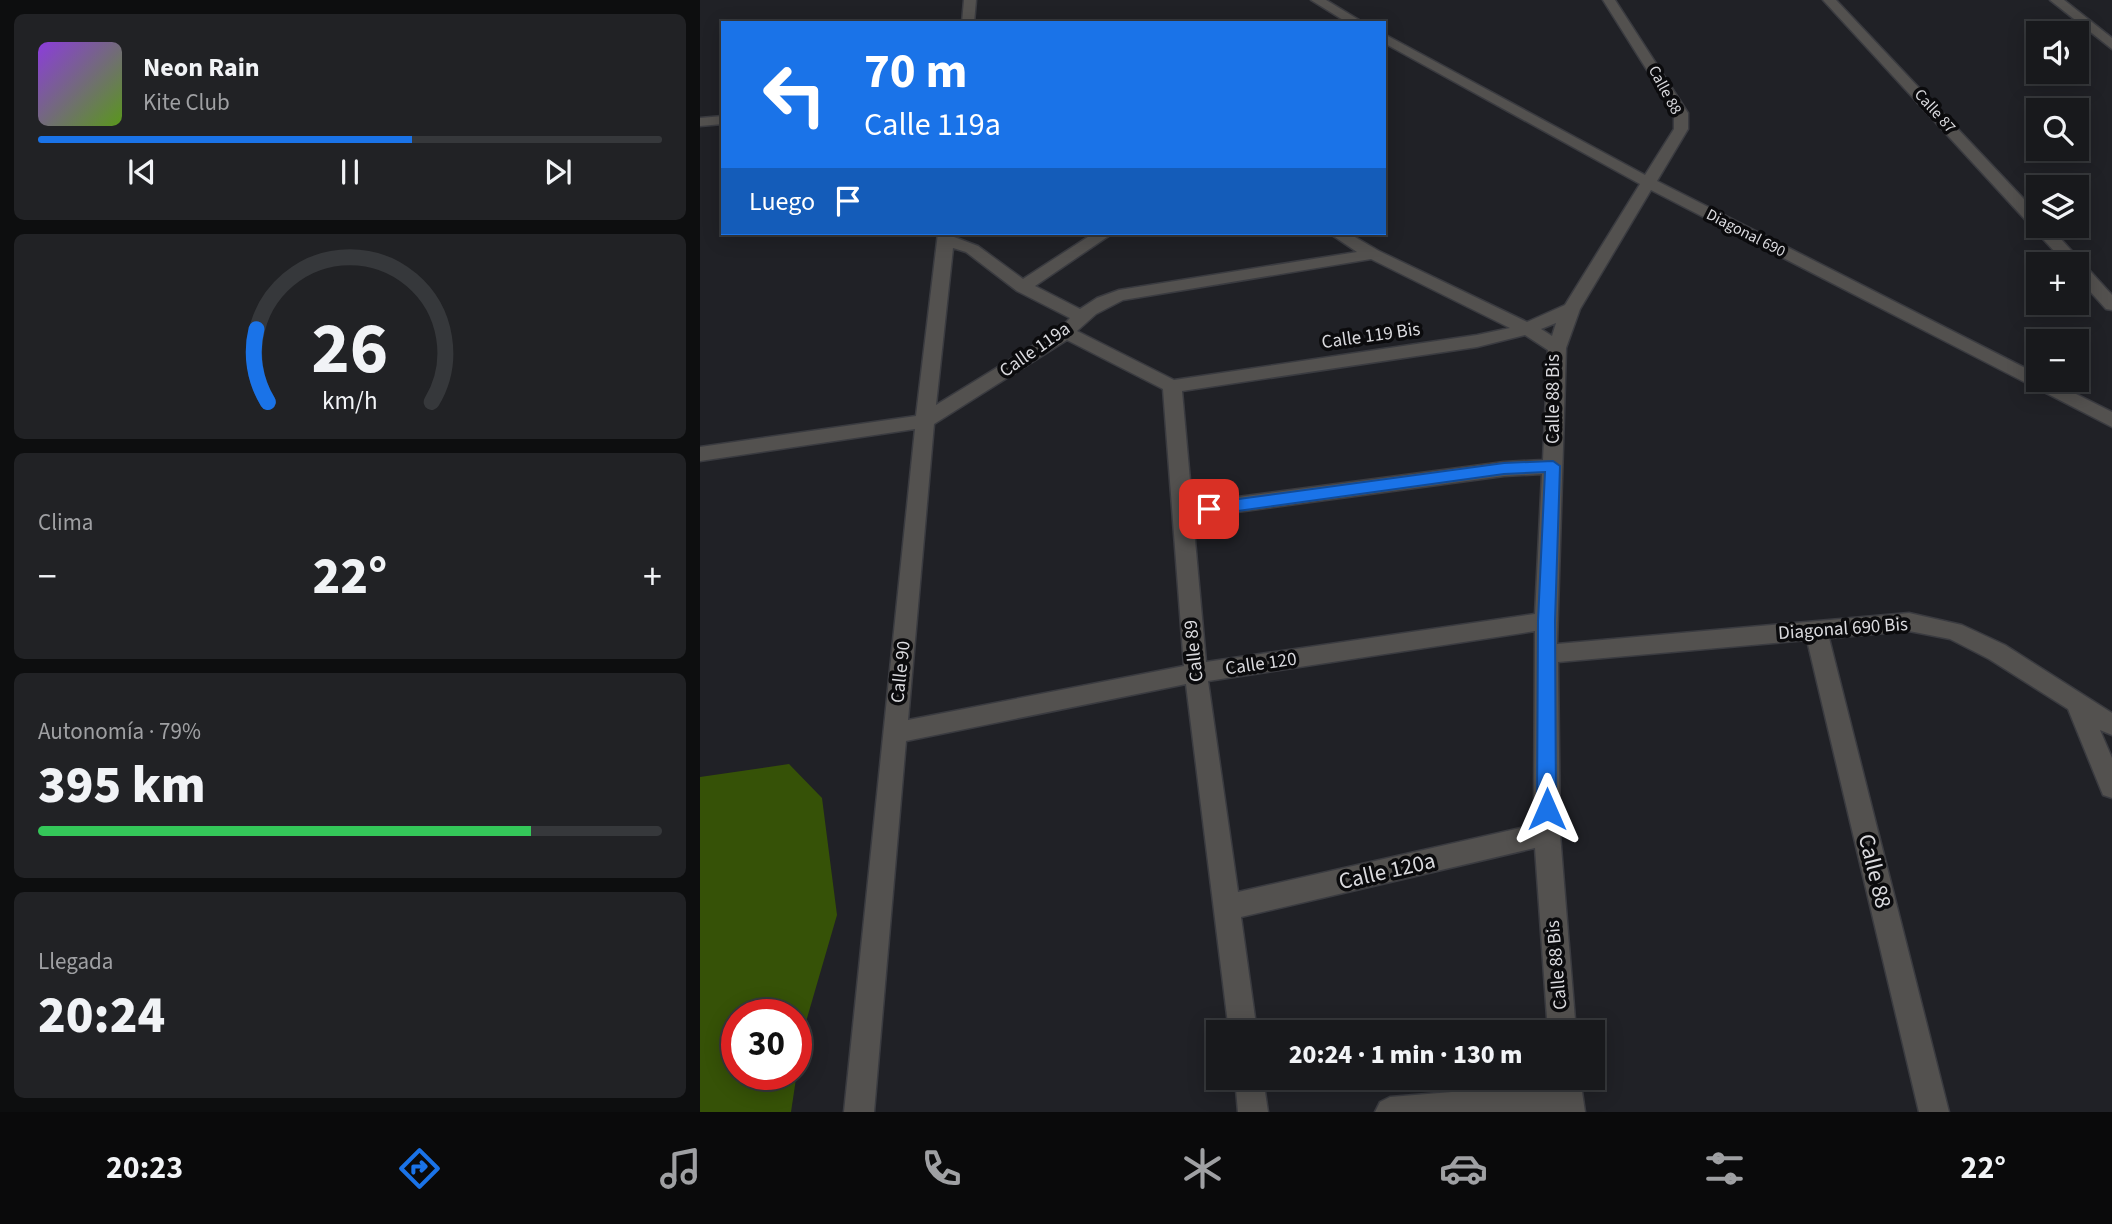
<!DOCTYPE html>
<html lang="es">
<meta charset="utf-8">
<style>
:root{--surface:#18191c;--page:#212225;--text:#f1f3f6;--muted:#9fa0a3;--line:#36383b;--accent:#1a73e8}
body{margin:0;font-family:"Source Sans 3",sans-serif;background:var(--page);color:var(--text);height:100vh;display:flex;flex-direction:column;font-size:26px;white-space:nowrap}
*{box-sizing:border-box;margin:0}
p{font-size:23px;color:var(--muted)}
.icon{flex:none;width:38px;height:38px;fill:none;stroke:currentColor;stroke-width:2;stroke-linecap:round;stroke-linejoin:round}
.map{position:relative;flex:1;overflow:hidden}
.details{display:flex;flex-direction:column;gap:14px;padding:14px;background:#0d0e0f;width:700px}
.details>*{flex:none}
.hud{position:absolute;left:21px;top:21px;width:665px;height:214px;border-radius:0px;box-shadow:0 4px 18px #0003,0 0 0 2px var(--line);background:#1a73e8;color:#fff;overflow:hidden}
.fabs{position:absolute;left:1326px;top:21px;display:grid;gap:14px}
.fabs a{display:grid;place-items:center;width:63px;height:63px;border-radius:0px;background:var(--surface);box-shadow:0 4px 18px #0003,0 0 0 2px var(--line);font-size:35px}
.speed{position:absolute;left:21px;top:999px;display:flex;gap:14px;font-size:35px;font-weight:700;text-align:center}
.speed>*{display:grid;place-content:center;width:91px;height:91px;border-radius:50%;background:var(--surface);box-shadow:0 4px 18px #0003,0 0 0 2px var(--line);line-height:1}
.speed .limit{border:10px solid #d22;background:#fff;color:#111}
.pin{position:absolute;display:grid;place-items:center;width:60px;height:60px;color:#fff;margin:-30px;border-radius:14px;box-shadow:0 4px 10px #0006}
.me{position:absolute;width:77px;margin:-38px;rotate:0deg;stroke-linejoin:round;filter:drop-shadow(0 0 5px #0008)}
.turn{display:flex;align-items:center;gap:24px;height:147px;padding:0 28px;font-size:32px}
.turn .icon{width:91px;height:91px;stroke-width:2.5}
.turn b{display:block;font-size:49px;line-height:60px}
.then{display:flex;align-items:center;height:66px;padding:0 28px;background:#0003;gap:14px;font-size:26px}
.big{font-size:52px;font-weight:800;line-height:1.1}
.details .widget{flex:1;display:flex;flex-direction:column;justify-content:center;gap:10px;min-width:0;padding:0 24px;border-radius:10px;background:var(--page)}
.details .dial{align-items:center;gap:0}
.dial svg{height:182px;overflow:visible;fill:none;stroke:var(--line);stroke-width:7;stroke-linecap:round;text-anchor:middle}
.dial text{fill:var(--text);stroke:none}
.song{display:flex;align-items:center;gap:21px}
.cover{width:84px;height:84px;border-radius:10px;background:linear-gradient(135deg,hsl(270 70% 55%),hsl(90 70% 35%))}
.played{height:7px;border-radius:4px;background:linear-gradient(90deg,var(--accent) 60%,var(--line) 60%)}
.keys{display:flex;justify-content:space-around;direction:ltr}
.heat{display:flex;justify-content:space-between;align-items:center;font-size:38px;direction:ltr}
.charge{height:10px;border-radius:5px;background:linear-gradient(90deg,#34c759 79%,var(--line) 0)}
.trip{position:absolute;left:506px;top:1020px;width:399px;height:70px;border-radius:0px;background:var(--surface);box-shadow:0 4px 18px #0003,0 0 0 2px var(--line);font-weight:800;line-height:70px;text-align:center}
.menu{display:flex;height:112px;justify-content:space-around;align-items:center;background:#0a0a0b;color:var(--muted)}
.menu .icon{width:49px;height:49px}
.menu .active{color:var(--accent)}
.menu b{font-size:32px;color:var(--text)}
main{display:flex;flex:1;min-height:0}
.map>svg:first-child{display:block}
.forest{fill:#365207;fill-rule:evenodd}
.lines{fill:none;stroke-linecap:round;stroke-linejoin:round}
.minor-casing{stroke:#3a3b40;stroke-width:3}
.minor{fill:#53514f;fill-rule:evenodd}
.route{fill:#1a73e8;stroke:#114b97;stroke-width:2}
.labels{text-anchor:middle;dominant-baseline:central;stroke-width:7;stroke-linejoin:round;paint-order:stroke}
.far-street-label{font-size:16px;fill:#dadade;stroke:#0b0b0d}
.street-label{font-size:19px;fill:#dadade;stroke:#0b0b0d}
.near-street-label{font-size:23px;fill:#dadade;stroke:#0b0b0d}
</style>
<main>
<section class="details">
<div class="widget">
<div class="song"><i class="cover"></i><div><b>Neon Rain</b><p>Kite Club</p></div></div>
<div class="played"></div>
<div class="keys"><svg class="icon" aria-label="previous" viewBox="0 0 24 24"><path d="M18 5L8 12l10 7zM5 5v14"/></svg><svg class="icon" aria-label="pause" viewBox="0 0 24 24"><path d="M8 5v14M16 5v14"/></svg><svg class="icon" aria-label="next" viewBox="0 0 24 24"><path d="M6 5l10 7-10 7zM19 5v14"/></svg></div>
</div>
<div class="widget dial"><svg viewBox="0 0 100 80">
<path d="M14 69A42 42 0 1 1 86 69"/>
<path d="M14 69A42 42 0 0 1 9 37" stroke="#1a73e8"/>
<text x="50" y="56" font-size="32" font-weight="700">26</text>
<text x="50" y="72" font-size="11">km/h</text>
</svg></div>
<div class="widget"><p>Clima</p>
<div class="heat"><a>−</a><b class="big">22°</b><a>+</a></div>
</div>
<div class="widget"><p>Autonomía · 79%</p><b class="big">395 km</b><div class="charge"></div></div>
<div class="widget"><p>Llegada</p><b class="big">20:24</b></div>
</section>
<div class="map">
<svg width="1412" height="1112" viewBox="0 0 1412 1112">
<rect width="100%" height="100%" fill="#202126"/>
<path class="forest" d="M89,764l33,34 15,117 -34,117 -12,80h-91v-335zM96,1015v59h-59v-59z"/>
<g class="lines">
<defs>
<path id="minor" d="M264,0h12l-2,23h-12z
M611,0h15l38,23h-16z
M903,0h12l73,113v16l-31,52 382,194v5h9l64,32v15l-461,-237 -71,119 -14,39 -9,296 352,-31 53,12 43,20 107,68v22l-12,-5 12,28v40l-9,-3 -35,-86 -79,-50 -39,-20 -41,-8 -80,7 120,474h-30l-112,-472 -249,22 2,172 16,198h-28l-13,-184 -294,69 16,115h-28l-43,-348 -280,57 -32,371h-30l71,-683 -215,32v-14l216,-31 22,-183h16v4l24,9 45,33 71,-46h19l-78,53 45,23 17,-11 22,-8 238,-38 -28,-19h19l31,18 148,71 38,-17 75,-121 -256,-141v-9l261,141 29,-46v-16zM253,248l13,4 51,39 53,27 -10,11 -124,76zM671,259l139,69 -33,7 -303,45 -97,-49 19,-17 27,-14zM856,323l-4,13 -11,-7zM825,335l23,15 -5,110 -39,2 -312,41 -10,-112 295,-44zM367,340l96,49 21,277 -276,54 26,-296zM842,474l-7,140 -329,48 -13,-144 311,-42zM835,631l-1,194 -296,67 -30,-211z
M1123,0h13l203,215v11h10l63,69v15l-6,-1 -29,-32v-13h-11z
M1350,0h14l48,38v11z
M23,116v8l-23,2v-8z
M535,1078h28l5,34h-30z
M852,1078h28l5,34h-210l5,-10 10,-5 162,-13z"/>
</defs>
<use href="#minor" class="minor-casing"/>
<use href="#minor" class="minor"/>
</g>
<path class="route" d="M853,461l7,5 -5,155 1,188 -3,6 -6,2 -7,-2 -3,-6 1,-188 7,-149 -41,2 -295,41 -8,-6 8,-6 295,-40z"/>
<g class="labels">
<g class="far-street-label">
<text transform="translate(965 90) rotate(62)">Calle 88</text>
<text transform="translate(1235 111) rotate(48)">Calle 87</text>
<text transform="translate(1046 233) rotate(27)">Diagonal 690</text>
</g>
<g class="street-label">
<text transform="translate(671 336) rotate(-8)">Calle 119 Bis</text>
<text transform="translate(335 350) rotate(-35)">Calle 119a</text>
<text transform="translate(853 399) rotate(-90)">Calle 88 Bis</text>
<text transform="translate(1143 629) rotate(-4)">Diagonal 690 Bis</text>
<text transform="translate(494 651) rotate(-96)">Calle 89</text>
<text transform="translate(561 664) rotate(-8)">Calle 120</text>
<text transform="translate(201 672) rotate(-84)">Calle 90</text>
<text transform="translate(857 965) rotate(-95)">Calle 88 Bis</text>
</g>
<g class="near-street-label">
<text transform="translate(687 871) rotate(-13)">Calle 120a</text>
<text transform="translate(1175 871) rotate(76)">Calle 88</text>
</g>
</g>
</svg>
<div class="fabs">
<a><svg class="icon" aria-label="sound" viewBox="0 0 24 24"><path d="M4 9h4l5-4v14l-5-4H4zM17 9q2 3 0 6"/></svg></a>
<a><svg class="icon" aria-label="search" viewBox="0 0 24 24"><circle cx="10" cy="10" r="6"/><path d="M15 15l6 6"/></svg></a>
<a><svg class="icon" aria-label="layers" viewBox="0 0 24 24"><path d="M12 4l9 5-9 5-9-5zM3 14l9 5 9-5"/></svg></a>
<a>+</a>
<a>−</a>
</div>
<div class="speed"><div class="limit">30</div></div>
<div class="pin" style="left:509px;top:509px;background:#d93025"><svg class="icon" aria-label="arrive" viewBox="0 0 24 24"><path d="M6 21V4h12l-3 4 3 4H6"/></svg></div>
<svg class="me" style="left:847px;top:809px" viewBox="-20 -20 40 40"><path d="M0-17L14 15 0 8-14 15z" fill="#1a73e8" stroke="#fff" stroke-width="4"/></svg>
<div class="trip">20:24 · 1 min · 130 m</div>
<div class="hud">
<div class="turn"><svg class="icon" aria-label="left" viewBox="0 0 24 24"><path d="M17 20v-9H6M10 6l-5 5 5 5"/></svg><div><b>70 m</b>Calle 119a</div></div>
<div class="then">Luego<svg class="icon" aria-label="arrive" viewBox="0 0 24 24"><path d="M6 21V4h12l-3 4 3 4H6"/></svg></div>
</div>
</div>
</main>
<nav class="menu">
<b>20:23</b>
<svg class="icon active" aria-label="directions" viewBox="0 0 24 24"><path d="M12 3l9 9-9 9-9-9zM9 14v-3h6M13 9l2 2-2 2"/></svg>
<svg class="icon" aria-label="music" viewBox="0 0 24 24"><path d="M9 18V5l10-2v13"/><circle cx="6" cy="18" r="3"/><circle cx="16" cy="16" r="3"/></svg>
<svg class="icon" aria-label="phone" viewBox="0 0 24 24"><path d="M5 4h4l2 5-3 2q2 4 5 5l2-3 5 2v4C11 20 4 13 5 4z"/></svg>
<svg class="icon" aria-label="climate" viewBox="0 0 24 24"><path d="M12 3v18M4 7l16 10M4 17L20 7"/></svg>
<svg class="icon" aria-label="car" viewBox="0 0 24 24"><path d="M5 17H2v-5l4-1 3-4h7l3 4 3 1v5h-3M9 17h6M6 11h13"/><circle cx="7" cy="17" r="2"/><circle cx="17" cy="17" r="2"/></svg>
<svg class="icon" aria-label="filters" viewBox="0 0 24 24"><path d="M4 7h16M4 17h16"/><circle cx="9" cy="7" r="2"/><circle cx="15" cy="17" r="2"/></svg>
<b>22°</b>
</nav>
